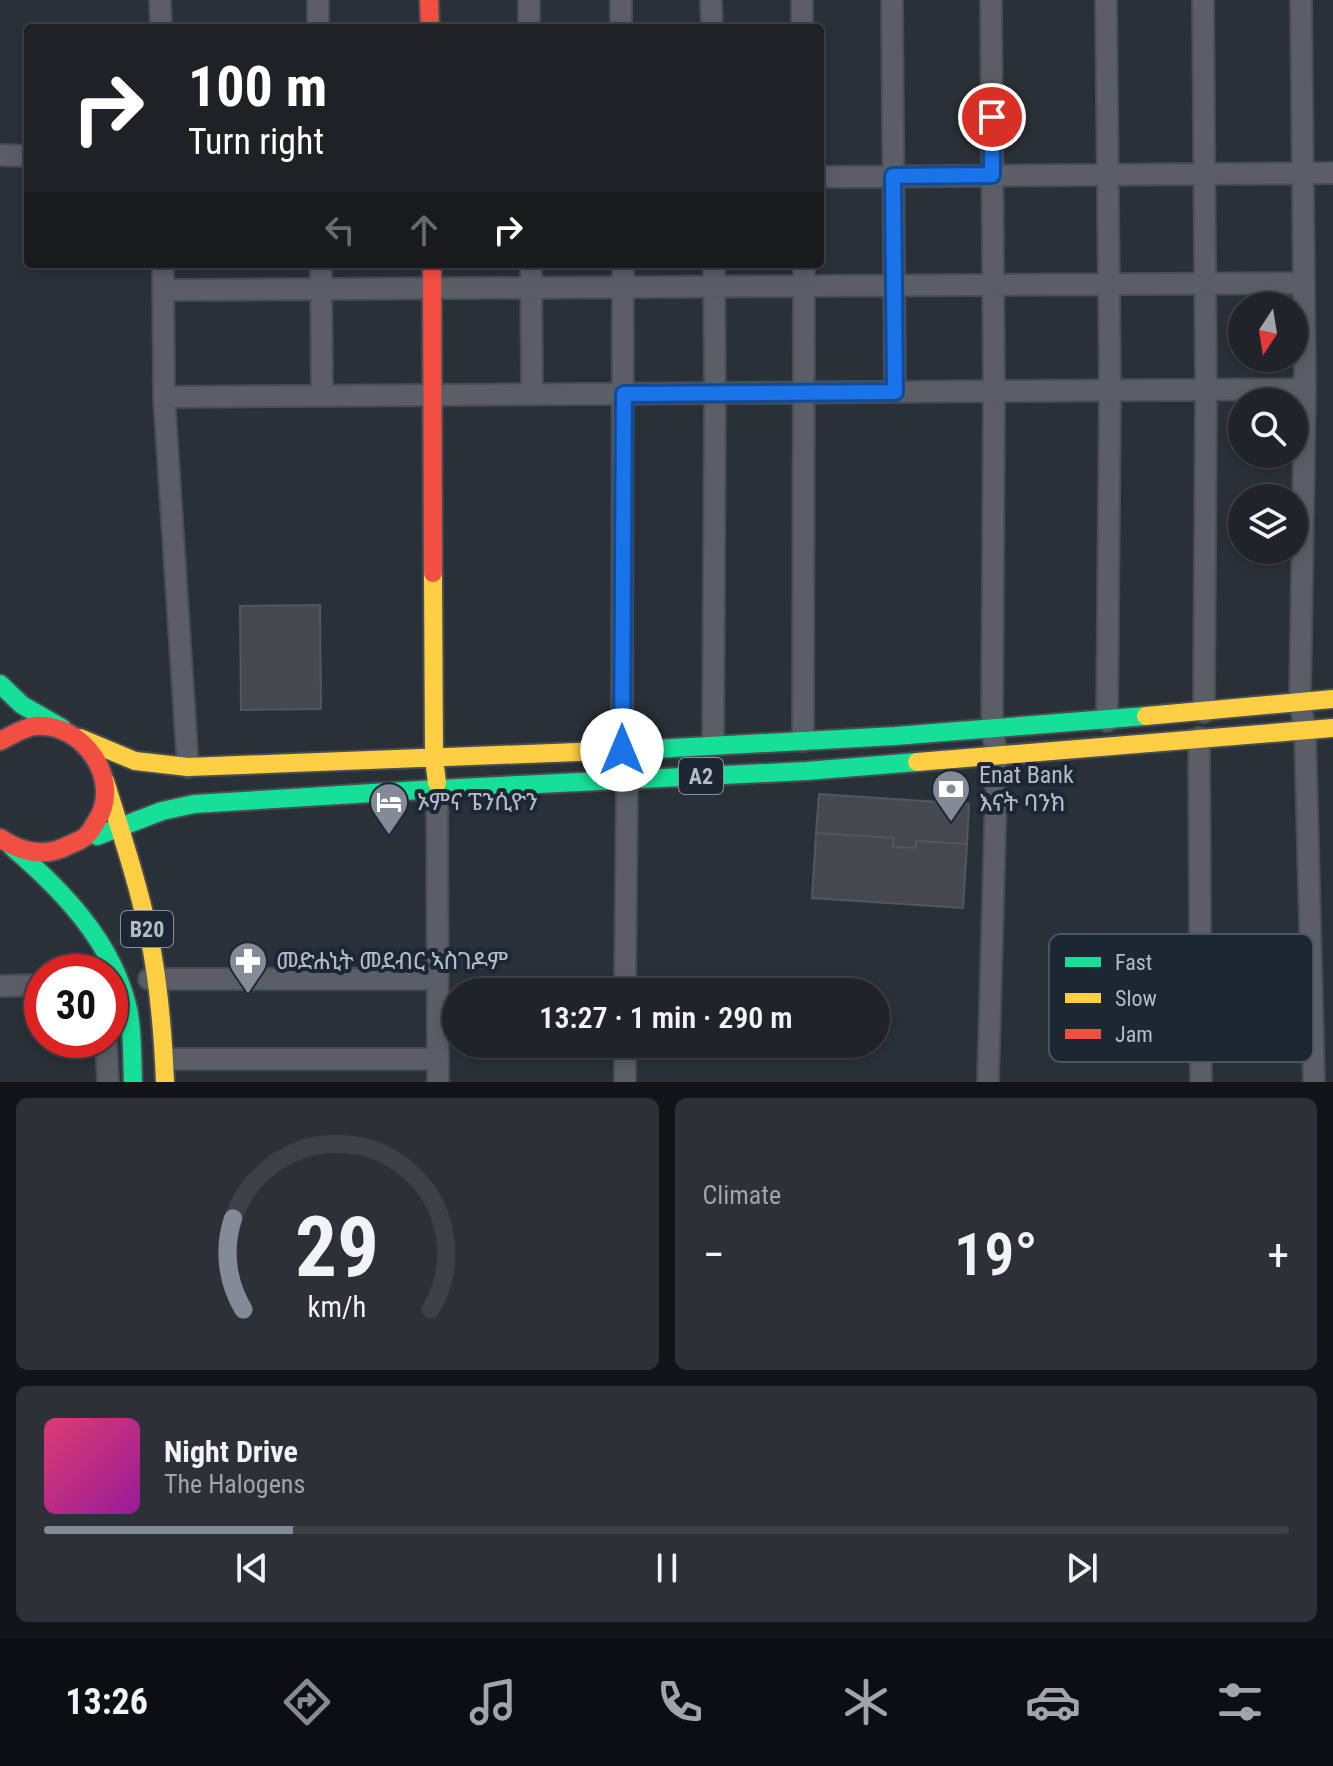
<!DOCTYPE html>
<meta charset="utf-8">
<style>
:root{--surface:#20242a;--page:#2d3036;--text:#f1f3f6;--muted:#a2a4a8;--line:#3d4147;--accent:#848b96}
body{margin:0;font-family:"Roboto Condensed","Noto Sans Ethiopic",sans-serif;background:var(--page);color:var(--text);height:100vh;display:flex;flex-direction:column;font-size:30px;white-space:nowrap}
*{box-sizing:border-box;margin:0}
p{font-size:26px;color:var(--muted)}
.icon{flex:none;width:44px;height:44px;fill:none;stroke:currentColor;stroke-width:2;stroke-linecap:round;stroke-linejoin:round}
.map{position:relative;height:1082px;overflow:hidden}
.drawer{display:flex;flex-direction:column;gap:16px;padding:16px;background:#121417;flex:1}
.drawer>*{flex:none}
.banner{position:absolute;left:24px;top:24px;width:800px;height:244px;border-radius:8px;box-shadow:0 4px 12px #0003,0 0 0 2px var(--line);background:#202124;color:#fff;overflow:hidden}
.needle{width:52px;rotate:192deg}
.fabs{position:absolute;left:1228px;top:292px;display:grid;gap:16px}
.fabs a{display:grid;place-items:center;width:80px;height:80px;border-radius:50%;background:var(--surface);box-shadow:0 4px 12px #0003,0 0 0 2px var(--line);font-size:40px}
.speed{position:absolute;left:24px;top:954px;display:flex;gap:16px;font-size:40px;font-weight:700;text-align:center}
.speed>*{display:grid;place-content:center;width:104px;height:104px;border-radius:50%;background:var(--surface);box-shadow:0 4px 12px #0003,0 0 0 2px var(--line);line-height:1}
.speed .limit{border:12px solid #d22;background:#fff;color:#111}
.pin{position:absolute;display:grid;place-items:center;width:68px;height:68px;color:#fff;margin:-34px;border:4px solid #fff;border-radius:50%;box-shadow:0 2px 8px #0007}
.me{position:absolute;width:88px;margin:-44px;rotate:0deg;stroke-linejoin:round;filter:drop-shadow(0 0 6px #0008)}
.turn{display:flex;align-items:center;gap:28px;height:168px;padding:0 32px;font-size:36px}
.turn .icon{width:104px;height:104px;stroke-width:2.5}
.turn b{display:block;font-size:56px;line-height:68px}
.lanes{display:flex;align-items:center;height:76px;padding:0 32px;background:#0003;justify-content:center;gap:40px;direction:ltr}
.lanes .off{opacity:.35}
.big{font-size:60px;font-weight:600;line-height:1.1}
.drawer .tile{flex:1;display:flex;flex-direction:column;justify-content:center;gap:12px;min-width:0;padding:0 28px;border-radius:12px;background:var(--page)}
.drawer .dial{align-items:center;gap:0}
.dial svg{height:208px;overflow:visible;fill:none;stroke:var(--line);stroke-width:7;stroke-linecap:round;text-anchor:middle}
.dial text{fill:var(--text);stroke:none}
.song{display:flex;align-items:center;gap:24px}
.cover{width:96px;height:96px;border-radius:12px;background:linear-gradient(135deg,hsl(340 70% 55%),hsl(300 70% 35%))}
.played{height:8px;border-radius:4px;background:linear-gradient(90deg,var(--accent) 20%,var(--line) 20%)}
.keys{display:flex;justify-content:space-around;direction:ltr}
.heat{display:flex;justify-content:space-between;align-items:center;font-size:44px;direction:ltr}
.drawer .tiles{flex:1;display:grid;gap:16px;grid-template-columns:1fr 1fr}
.tile:last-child{grid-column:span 2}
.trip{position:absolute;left:442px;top:978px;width:448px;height:80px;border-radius:40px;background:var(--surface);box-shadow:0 4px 12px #0003,0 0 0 2px var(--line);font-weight:600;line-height:80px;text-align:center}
.tab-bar{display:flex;height:128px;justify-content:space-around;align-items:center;background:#0d0e11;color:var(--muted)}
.tab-bar .icon{width:56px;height:56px}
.tab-bar .on{color:var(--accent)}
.tab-bar b{font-size:36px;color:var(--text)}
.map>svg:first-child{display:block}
.building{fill:#444950;stroke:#52575f;stroke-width:2}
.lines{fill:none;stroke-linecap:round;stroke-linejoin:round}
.street-casing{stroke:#484c53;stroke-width:24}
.fast-casing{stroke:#484c53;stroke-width:22}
.slow-casing{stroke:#484c53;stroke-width:22}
.jam-casing{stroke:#484c53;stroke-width:22}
.street{stroke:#5a5e66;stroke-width:20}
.fast{stroke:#16e098;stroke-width:18}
.slow{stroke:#ffcf43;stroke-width:18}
.jam{stroke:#f24e42;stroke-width:18}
.route-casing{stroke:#114b97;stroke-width:20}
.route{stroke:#1a73e8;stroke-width:14}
.labels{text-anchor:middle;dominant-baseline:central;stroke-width:8;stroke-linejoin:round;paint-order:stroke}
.shield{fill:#1d2633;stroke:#878f9c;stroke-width:2}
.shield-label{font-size:22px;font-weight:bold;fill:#b4bcc9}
.poi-label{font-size:24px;fill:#b4bcc9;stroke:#1d2633;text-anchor:start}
.key{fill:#1d2633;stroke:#4a5360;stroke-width:2}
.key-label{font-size:22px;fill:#b4bcc9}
</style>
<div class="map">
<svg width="1333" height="1082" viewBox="0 0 1333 1082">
<rect width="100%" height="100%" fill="#2a3038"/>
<path class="building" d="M320,605l1,104 -80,1 -1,-104z
M819,794l150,10 -2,40 -51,-3v7l-23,-1v-9l-77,-5z
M816,833l77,5v9l23,1v-7l51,3 -4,64 -151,-10z"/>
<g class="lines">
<defs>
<path id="street" d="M160,0l1,28
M318,0v28
M529,0v28
M621,0v28
M711,0l1,28
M802,0v28
M892,0l3,392
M1106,0l4,391 -3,330
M1203,0l3,390 -2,322
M1301,0l4,389 -5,313 5,28 9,352
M0,155l28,1
M820,177l513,-4
M163,264l1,133 24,370
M321,264l1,132
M531,264l1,130
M623,264l-1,486 5,30 -2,212
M163,290l1141,-7
M164,397l1141,-8
M1199,738l2,344
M803,741l1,-477
M713,745l2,-351 -1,-130
M437,789l1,293
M149,979h288
M0,986l42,-1
M106,1040l2,42
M165,1059h273
M625,1082v-38
M988,1082l9,-327 -5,-25 2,-338 -3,-392"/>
<path id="fast" d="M0,684l22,21 40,23
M654,749l241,-13 251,-20
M97,836l65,-25 32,-7 243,-15 369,-18 111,-9
M12,847c50,43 101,95 116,162 5,23 4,49 5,73"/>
<path id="slow" d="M433,573l1,185 3,25
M1146,716l187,-17
M80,738l55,23 53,6 466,-18
M917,762l416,-34
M105,781c16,51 33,102 44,154 10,49 14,98 16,147"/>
<path id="jam" d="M429,0l1,28
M432,264l1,309
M0,741c10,-5 23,-13 34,-15 49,-5 90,55 62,96 -3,5 -6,11 -11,15 -4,3 -11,6 -16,8 -24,13 -47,8 -69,-7"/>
</defs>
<use href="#street" class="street-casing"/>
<use href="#fast" class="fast-casing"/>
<use href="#slow" class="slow-casing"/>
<use href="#jam" class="jam-casing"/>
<use href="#street" class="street"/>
<use href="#fast" class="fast"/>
<use href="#slow" class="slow"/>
<use href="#jam" class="jam"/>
</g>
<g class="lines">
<defs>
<path id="route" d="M622,750l2,-356 271,-2 -2,-216 99,-1v-58"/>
</defs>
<use href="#route" class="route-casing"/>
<use href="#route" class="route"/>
</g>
<defs>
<symbol id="bank-pin" viewBox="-11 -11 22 30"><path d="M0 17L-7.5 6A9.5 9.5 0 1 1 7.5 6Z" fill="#848b96" stroke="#1d2633"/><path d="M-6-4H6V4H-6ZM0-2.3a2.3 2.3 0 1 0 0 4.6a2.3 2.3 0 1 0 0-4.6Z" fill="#fff"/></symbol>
<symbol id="hotel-pin" viewBox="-11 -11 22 30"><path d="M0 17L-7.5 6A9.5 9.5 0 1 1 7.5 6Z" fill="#848b96" stroke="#1d2633"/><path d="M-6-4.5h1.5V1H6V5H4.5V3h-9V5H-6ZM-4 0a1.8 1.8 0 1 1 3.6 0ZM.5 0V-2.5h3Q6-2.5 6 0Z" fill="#fff"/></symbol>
<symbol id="pharmacy-pin" viewBox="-11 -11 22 30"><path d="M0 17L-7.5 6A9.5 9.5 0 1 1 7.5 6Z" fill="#848b96" stroke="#1d2633"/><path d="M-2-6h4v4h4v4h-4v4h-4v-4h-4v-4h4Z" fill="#fff"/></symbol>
</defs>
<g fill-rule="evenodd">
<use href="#bank-pin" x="929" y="767" width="44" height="60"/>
<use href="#hotel-pin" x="367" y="780" width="44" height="60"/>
<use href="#pharmacy-pin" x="226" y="939" width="44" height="60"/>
</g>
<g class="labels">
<g class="shield">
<rect x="679" y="758" width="44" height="36" rx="6"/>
<rect x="121" y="911" width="52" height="36" rx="6"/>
</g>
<g class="shield-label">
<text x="701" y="776">A2</text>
<text x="147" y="929">B20</text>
</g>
<g class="poi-label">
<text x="979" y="775">Enat Bank<tspan x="979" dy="28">እናት ባንክ</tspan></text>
<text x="417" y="802">ኦምና ፔንሲዮን</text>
<text x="276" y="961">መድሐኒት መደብር ኣስገዶም</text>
</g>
</g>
<rect x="1049" y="934" width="264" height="128" rx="12" class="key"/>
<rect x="1065" y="957" width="36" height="10" fill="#16e098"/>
<rect x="1065" y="993" width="36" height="10" fill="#ffcf43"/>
<rect x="1065" y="1029" width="36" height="10" fill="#f24e42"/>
<g class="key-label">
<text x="1115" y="970">Fast</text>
<text x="1115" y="1006">Slow</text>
<text x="1115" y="1042">Jam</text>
</g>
</svg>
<div class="fabs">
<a><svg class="needle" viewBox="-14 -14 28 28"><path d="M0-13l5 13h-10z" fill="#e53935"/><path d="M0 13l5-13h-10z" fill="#a2a4a8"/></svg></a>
<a><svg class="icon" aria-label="search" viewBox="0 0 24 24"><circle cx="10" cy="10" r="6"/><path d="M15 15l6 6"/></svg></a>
<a><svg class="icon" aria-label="layers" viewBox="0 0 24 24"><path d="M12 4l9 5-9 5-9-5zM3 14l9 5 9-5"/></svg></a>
</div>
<div class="speed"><div class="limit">30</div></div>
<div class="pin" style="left:992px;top:117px;background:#d93025"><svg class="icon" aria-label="arrive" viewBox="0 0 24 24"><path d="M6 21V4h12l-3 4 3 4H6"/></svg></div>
<svg class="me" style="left:622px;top:750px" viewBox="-20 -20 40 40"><circle r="19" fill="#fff"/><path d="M0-13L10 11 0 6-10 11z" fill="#1a73e8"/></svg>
<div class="trip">13:27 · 1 min · 290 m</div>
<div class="banner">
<div class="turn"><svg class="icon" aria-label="right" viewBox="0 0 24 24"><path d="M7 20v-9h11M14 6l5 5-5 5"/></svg><div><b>100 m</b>Turn right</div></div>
<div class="lanes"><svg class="icon off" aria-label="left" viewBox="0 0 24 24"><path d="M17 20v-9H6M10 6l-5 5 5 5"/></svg><svg class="icon off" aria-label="ahead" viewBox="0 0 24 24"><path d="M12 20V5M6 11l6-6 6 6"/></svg><svg class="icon" aria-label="right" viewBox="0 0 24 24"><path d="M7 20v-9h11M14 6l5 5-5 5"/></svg></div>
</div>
</div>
<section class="drawer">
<div class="tiles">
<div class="tile dial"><svg viewBox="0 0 100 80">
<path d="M14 69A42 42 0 1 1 86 69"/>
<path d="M14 69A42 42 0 0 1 10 34" stroke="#848b96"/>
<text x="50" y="56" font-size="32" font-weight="700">29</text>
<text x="50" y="72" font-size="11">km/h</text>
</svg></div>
<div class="tile"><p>Climate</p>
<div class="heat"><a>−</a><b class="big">19°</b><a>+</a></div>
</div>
<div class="tile">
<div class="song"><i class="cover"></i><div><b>Night Drive</b><p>The Halogens</p></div></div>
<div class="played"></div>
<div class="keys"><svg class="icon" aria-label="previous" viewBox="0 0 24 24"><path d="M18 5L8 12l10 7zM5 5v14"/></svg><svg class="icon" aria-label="pause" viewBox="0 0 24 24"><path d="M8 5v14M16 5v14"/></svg><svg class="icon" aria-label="next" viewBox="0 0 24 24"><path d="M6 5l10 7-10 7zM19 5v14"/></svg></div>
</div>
</div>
</section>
<nav class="tab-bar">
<b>13:26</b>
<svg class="icon on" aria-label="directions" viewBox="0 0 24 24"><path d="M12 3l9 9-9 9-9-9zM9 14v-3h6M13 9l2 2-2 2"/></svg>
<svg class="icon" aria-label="music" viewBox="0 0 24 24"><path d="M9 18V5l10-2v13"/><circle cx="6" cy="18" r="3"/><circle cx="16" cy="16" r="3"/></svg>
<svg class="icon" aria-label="phone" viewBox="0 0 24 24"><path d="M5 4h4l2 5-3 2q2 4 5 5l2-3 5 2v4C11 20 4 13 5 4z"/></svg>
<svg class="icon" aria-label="climate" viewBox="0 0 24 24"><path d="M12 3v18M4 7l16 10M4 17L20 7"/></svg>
<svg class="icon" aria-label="car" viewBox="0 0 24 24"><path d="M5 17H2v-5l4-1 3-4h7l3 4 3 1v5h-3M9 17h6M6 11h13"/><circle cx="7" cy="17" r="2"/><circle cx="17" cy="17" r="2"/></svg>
<svg class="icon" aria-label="filters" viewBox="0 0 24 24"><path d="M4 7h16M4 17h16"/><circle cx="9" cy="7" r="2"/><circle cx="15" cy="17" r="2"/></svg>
</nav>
